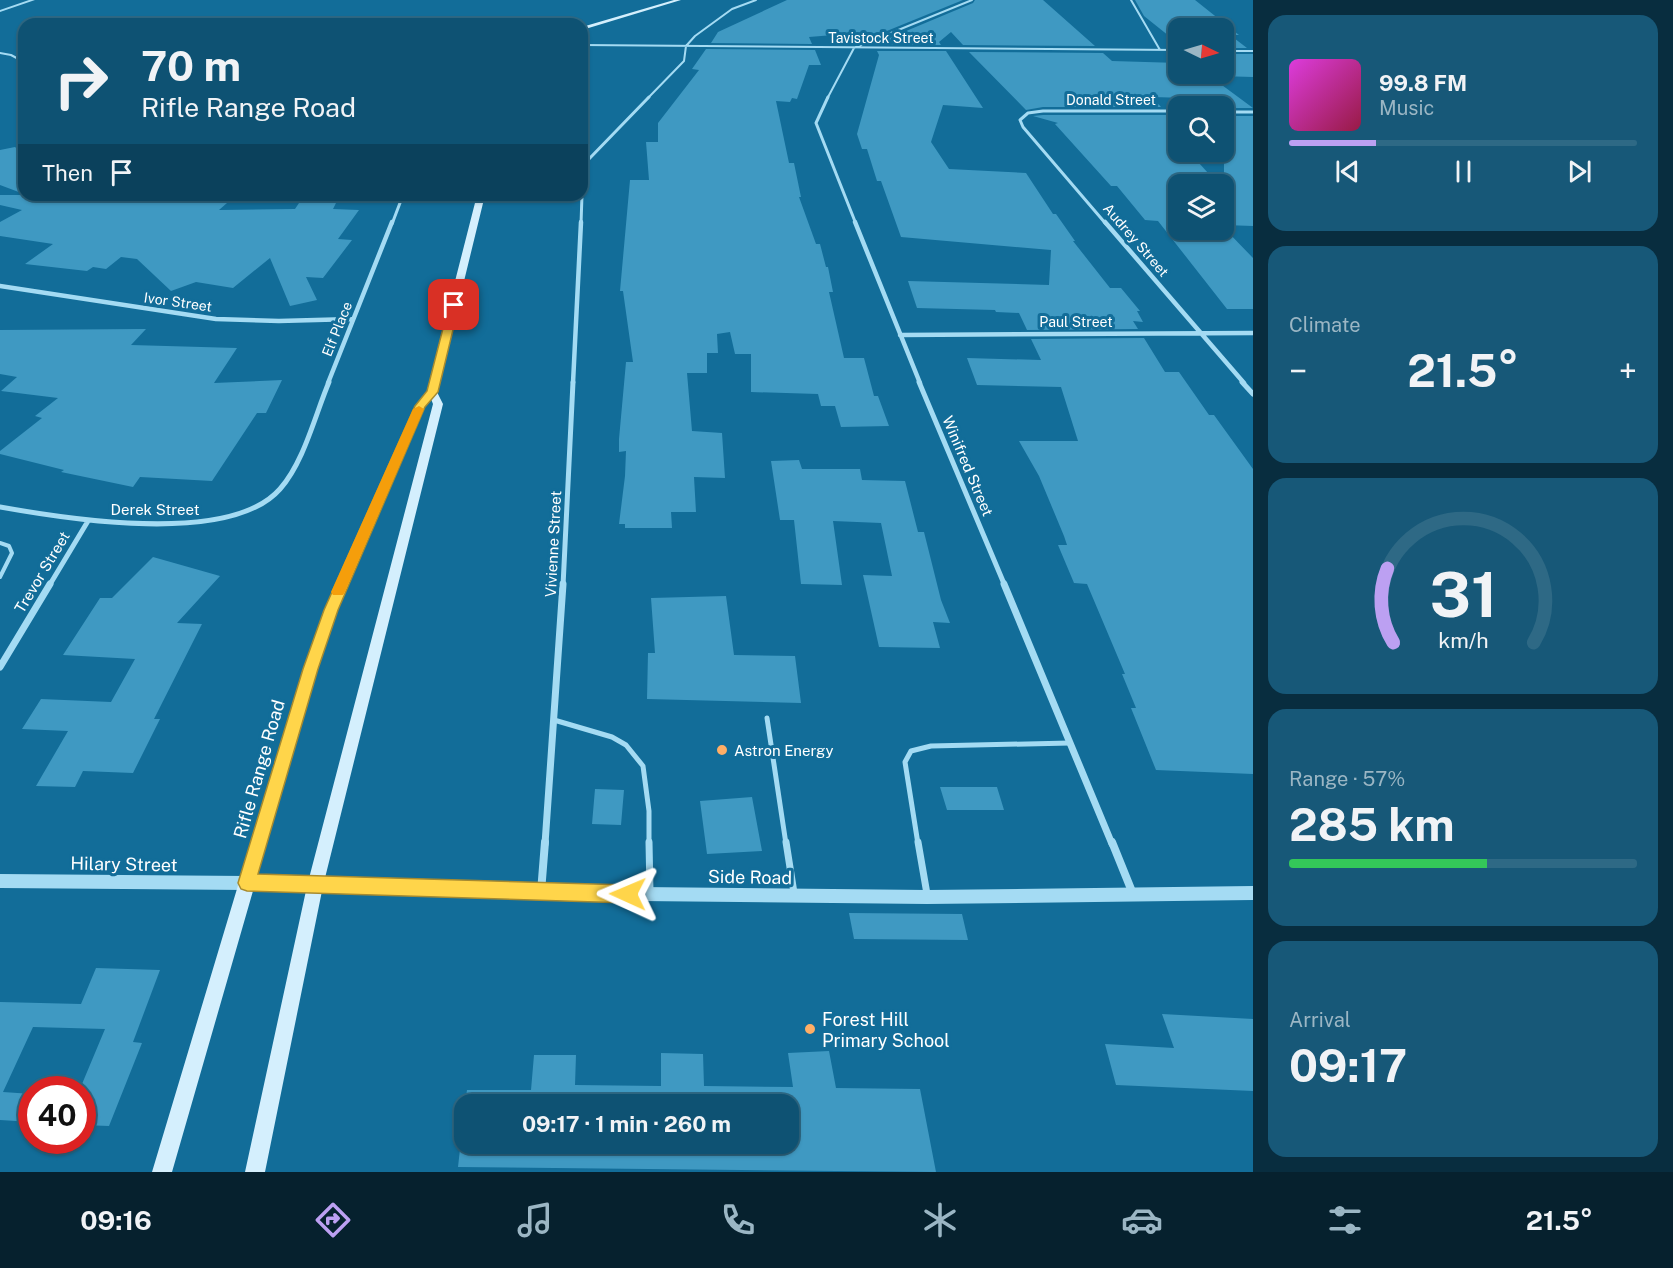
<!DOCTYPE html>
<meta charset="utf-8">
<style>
:root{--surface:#0e5273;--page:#175878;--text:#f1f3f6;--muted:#9bb6c4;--line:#2e6985;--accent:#bca0f2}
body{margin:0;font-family:"Public Sans",sans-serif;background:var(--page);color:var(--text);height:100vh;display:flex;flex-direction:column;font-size:22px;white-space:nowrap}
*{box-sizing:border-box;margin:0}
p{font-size:20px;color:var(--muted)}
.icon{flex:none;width:33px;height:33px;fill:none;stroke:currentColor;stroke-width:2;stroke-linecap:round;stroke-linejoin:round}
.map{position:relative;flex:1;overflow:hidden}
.panel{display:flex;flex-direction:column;gap:15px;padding:15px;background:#082d3f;width:420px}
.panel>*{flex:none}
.banner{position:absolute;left:18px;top:18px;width:570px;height:183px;border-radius:18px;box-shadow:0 2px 4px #0004,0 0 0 2px var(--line);background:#0e5273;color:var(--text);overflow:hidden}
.needle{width:39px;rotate:95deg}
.buttons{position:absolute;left:1168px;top:18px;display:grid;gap:12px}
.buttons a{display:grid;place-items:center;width:66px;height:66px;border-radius:12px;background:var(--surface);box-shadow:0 2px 4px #0004,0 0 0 2px var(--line);font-size:30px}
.speed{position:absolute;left:18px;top:1076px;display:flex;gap:12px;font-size:30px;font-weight:700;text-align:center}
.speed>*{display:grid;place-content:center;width:78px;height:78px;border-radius:50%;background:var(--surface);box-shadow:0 2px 4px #0004,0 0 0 2px var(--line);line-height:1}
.speed .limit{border:9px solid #d22;background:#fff;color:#111}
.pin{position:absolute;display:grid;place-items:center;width:51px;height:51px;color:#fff;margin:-26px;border-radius:12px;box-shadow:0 3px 9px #0006}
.me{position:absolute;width:66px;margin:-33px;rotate:271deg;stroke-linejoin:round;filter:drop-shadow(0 0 4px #0008)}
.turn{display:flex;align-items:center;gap:21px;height:126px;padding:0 24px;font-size:27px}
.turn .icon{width:78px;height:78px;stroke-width:2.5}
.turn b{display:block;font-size:42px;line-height:51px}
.then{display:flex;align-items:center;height:57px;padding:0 24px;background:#0003;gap:12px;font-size:22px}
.big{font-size:45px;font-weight:700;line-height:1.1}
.panel .card{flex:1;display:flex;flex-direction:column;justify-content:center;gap:9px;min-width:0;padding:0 21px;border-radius:18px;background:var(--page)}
.panel .dial{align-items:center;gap:0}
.dial svg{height:156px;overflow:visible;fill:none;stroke:var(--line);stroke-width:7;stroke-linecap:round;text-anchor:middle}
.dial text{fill:var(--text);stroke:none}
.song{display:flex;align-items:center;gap:18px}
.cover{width:72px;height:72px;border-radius:9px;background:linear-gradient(135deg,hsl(300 70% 55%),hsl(340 70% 35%))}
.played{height:6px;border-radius:3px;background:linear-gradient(90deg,var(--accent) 25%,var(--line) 25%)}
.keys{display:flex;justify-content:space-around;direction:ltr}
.heat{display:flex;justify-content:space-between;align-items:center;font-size:33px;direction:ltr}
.charge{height:9px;border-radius:4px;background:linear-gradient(90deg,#34c759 57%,var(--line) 0)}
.trip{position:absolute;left:454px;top:1094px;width:345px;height:60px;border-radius:18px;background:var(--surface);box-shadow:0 2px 4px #0004,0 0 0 2px var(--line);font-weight:700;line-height:60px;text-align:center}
.dock{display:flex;height:96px;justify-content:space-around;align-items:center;background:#06212e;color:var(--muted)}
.dock .icon{width:42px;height:42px}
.dock .active{color:var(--accent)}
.dock b{font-size:27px;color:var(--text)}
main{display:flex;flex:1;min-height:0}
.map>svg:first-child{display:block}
.building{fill:#3f99c2}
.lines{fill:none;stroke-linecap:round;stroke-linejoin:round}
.service-far2{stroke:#a4dbf3;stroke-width:4}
.service-far1{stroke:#a4dbf3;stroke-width:5}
.service{stroke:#a4dbf3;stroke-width:7}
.minor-far5{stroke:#a4dbf3;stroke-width:2}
.minor-far4{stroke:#a4dbf3;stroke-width:3}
.minor-far3{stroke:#a4dbf3;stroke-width:4.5}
.minor-far2{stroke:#a4dbf3;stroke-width:5}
.minor-far1{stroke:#a4dbf3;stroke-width:7}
.minor{stroke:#a4dbf3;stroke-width:8}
.tertiary{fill:#a4dbf3;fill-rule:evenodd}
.secondary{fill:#d4effd;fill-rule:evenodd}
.route{fill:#ffd54a;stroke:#a68a30;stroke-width:1.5}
.slow{fill:#f59e0b}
.poi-dot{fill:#ffae66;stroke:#126d99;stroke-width:2}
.labels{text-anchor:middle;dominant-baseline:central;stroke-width:6;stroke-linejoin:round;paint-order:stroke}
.far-street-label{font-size:14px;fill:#fff;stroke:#126d99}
.street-label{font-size:15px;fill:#fff;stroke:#126d99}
.poi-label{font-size:15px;fill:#fff;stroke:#126d99;text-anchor:start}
.near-street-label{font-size:18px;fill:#fff;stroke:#126d99}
.near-poi-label{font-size:18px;fill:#fff;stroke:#126d99;text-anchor:start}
</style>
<main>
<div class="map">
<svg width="1253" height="1172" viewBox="0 0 1253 1172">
<rect width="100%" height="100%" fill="#126d99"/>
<path class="building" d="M787,0h176l-91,37 -2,-5 -61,5 3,7 -101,-1 7,-11z
M975,0h68l52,46 -132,-1 -12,-13 -12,10 2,3 -66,-1 98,-41z
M1135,0h60l44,35h-9l17,13h-23v-20h-45v16l-35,-28z
M706,49l109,1 6,15h-12l-12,34 -5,-1 -2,4 -14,-1 13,62h5l7,34h-2l17,47h4l6,23h2l5,25h-4l15,66h20l10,38h4l11,30 -48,1 -6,-21h-14l-3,-12 -67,-2v-38h-16l-5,-22 -13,2 1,19h-11v20h-20l5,58 30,2 3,45 -31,-1 2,35h-25l1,16h-47v-4h-6l6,-48 1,-25 -7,1v-13l7,-77h7l-10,-71h-3l10,-111h19l-3,-38h12v-19l41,-53 -7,-1z
M877,51h69l37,57 -40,-3 -12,37 18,27 77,4 27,41h3l19,27h-2l37,47h11l19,23h-3l6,11 -10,-1 5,8 -111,1 -8,-17 -23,-1 -1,-2 -78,-2 -9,-27 141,4 2,-35 -150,-13 -20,-56h-4l-10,-32h-5l-5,-15 22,-79z
M969,52l134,1 9,8 67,2v11h28l46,34h-29v-9l-72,-2 9,10h-118l-17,3z
M1224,54h29v23l-35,-1 -3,-2h9z
M1043,115h124l12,14v23h10l29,32h-39v46h45v-2l29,30v51h-26l-69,-88 -13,-1 -28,-34h-6l-56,-62 3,-1 -25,-7z
M1224,116h29v110l-29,-1z
M15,147l9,8v39l-24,-9v-35z
M0,195h140l87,8 -8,7 76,-1 4,-6h37l-3,6 26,1 -21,29 14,1 -29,38 -17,-1 11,23 -27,6 -20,-48 -37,30 -37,-6 -25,9 -34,-32 -16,-2 -15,12 -13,-2 -6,4 -62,-7 28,-20 -53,-8v-14l22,-12 -22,-5z
M146,329l-15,16 106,3 -23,35 68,-3 -16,33h-9l-45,68 -72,-4 -7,10 -72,-15 3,-2 -64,-16v-3l42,-33 -7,-2 23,-18 -57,-7 16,-14 -17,-3v-44z
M1144,338l21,34h14l30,43h5l39,54v305l-97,-4 -25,-62h5l-14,-34h3l-38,-90 -13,-1 -16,-38h9l-3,-9 -25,-60 -20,-35h59l-17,-54 -84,-2 -10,-27 74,2 -10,-21z
M799,460l3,9h58l2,11 43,1 13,51h6l17,68 9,23 -17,-1 7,26 -61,-1 -16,-72 29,1 -11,-53 -48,-2 9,64 -41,-1 -7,-64h-14l-9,-59z
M153,557l67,19 -43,47 25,1 -48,95h6l-27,54 -50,-2 -8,16 -39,-1 32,-55 -46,-2 19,-30 70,3 24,-43 -72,-4 37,-57h12z
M726,596l8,59 61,1 6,47 -154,-4 1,-46h7l-4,-55z
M940,787h57l7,23h-57z
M595,789l29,1 -3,35 -29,-1z
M752,797l10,54 -55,3 -7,-53z
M849,913l113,1 6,26 -114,-1z
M96,968l64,2 -27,72 9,1 -33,83 -27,-1v-41l23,-55 -72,-2 -30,65 29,2v28l-32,-2v-118l81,2z
M1162,1014l91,5v72l-137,-6 -11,-41 69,4z
M829,1051l7,37 84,1 16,83 -478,-5 7,-63v39h324v-39h-324l2,-14h64l3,-35h42l-1,30 86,1v-33l42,1 1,32 89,1 -5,-34z"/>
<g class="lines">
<path class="service-far2" d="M0,543l9,3 3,7 -12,24"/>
<path class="service-far1" d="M767,718l19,126
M554,720l58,17 14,8 17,21 6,45v33
M918,844l-13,-82 6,-11 20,-5 139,-3"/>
<path class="service" d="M649,842l1,50
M786,842l8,51
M918,842l9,52"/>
<path class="minor-far5" d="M1131,0l29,50
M582,45l597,5
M1224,51h29
M0,53l11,2 13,7
M647,99l37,-38 2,-15 9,-10 37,-27 24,-9
M827,99l27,-51 118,-48"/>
<path class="minor-far4" d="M828,97l-12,26 40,101
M1224,112h29
M582,191l1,-17 5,-14 61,-63
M348,195l54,1
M392,224l11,-29
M581,224l1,-29
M1106,224l-83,-97 -3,-7 8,-7 15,-2h136"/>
<path class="minor-far3" d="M855,222l65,161
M1105,222l139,161
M0,286l216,33 63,2 74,-2
M900,335l353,-2
M328,383l64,-161
M573,383l8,-161"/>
<path class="minor-far2" d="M919,382l86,204
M1242,382l11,12
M0,507c67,12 230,39 280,-18 24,-27 35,-74 49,-107
M49,586l39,-65
M563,586l10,-204"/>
<path class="minor-far1" d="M1004,584l108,260
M0,667l50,-83
M545,844l18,-260"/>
<path class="minor" d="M1112,842l21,52
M541,892l4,-50"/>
<path class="tertiary" d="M29,0h6l-35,12v-2z
M0,874l247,2 294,10 386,4 326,-4v14l-326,4 -386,-4 -294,-10 -247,-2z"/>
<path class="secondary" d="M674,0h7l-99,30v-3z
M477,195h8l-48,197 6,12 -120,482 -58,286h-20l62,-286 126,-482 -2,-5 -6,8 -88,203 -20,59 -145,503h-20l151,-503 22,-59 90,-204 12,-15z"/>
</g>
<path class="route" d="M454,302l5,3 -21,87 -13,15 -87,203 -20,59 -60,205 370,11 7,3 2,6 -2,6 -7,3 -381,-12 -6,-2 -3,-6 65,-214 21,-59 91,-204 12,-15 22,-86z"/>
<path class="slow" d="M419,406l5,3 -79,183 -2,3h-10l-2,-3 82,-183z"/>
<g class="poi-dot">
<circle cx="722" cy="750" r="6"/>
<circle cx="810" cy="1029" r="6"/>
</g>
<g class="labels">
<g class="far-street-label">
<text x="881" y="38">Tavistock Street</text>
<text x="1111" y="100">Donald Street</text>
<text transform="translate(1136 240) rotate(49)">Audrey Street</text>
<text transform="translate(178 302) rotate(8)">Ivor Street</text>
<text x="1076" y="322">Paul Street</text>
<text transform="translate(337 329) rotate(-68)">Elf Place</text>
</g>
<g class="street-label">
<text transform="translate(968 466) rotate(67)">Winifred Street</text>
<text x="155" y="509">Derek Street</text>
<text transform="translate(553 544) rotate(-87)">Vivienne Street</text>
<text transform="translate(42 572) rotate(-59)">Trevor Street</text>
</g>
<g class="poi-label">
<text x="734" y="750">Astron Energy</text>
</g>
<g class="near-street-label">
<text transform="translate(259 769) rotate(-74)">Rifle Range Road</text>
<text transform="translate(124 864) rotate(1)">Hilary Street</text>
<text transform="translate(750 877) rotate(1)">Side Road</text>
</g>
<g class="near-poi-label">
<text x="822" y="1019">Forest Hill<tspan x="822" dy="21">Primary School</tspan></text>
</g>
</g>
</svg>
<div class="buttons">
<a><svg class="needle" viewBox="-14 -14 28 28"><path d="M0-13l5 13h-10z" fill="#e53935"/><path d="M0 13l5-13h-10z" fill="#9bb6c4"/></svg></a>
<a><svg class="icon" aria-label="search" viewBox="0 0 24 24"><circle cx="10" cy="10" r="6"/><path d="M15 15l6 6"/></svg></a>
<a><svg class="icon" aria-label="layers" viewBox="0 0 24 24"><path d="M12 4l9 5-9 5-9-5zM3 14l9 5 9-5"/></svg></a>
</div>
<div class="speed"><div class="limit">40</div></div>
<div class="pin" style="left:454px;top:305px;background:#d93025"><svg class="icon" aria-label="arrive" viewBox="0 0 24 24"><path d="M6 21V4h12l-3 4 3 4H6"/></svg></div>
<svg class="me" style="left:628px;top:894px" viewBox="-20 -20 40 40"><path d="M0-17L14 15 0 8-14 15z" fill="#ffd54a" stroke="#fff" stroke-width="4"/></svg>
<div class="trip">09:17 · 1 min · 260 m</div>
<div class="banner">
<div class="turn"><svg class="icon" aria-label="right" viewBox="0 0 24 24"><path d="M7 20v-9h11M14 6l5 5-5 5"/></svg><div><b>70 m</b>Rifle Range Road</div></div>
<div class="then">Then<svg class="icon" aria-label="arrive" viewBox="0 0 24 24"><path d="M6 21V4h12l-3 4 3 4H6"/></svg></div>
</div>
</div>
<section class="panel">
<div class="card">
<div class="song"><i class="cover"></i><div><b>99.8 FM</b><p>Music</p></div></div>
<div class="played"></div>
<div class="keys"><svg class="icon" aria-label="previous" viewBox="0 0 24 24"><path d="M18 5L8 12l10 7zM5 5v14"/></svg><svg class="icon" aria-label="pause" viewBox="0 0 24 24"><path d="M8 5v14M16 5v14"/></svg><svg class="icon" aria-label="next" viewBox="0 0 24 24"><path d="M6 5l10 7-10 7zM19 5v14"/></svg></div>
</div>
<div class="card"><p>Climate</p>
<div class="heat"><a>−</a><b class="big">21.5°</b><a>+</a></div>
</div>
<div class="card dial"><svg viewBox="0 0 100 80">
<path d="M14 69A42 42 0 1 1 86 69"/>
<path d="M14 69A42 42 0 0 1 11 31" stroke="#bca0f2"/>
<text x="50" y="56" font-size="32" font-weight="700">31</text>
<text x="50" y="72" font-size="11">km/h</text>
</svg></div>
<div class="card"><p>Range · 57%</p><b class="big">285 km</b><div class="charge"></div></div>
<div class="card"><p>Arrival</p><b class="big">09:17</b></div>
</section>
</main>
<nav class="dock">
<b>09:16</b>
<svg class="icon active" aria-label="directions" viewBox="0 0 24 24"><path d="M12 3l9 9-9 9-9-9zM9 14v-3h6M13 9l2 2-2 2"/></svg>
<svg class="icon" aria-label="music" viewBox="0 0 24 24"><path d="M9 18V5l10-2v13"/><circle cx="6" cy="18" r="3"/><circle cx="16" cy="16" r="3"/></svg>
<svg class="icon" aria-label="phone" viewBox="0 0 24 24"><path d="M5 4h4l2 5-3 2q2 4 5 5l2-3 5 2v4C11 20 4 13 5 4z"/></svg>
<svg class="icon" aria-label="climate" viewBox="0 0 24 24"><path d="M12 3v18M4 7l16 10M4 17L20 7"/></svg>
<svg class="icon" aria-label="car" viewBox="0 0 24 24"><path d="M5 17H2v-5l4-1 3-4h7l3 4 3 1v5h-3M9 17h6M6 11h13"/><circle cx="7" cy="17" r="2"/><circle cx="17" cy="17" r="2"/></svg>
<svg class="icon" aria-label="filters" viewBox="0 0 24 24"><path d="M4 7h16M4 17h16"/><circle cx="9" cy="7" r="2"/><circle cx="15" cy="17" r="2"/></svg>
<b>21.5°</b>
</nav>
